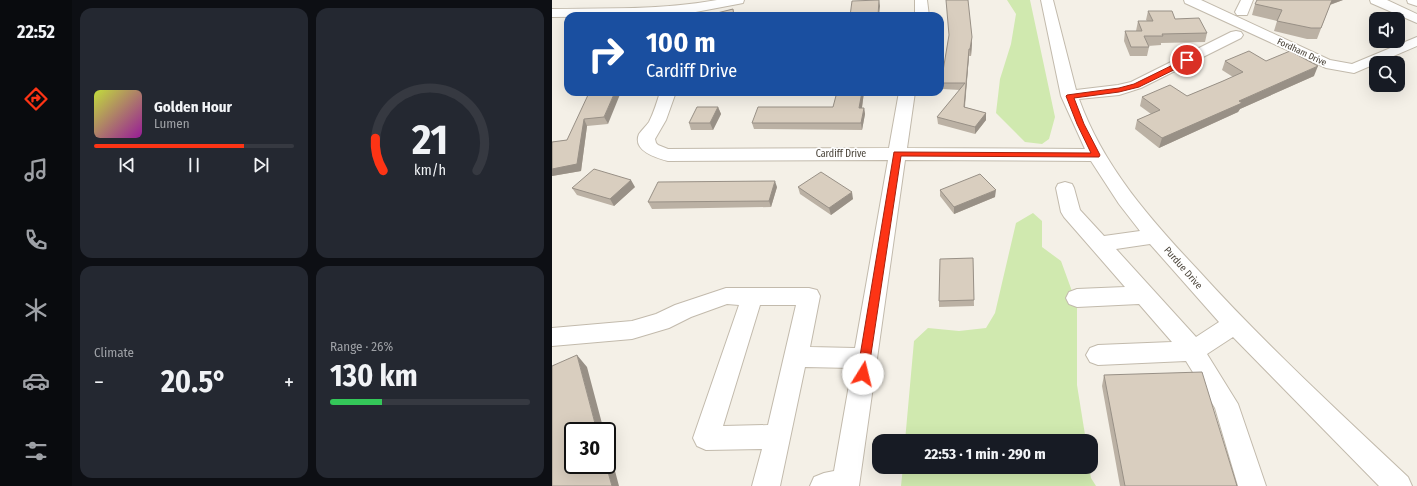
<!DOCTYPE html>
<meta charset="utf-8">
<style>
:root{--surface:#171b24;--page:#242831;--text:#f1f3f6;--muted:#9ea1a6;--line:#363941;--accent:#fd3415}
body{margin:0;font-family:"Fira Sans Condensed",sans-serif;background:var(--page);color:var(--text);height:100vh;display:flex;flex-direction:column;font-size:15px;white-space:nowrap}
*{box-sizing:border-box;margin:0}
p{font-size:13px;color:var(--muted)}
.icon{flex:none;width:22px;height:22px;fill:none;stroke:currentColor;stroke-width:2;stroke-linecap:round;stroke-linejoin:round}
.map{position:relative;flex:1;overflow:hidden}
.sheet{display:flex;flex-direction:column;gap:8px;padding:8px;background:#0d0f14;width:480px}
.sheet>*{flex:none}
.hud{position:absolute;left:12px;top:12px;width:380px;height:84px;border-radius:12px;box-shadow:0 4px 16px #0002;background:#1a4fa0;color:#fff;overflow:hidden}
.fabs{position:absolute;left:817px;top:12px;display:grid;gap:8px}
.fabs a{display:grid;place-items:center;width:36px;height:36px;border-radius:8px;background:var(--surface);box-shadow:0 4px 16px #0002;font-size:20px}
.speed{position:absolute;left:12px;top:422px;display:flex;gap:8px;font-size:20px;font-weight:700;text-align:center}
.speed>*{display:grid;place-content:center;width:52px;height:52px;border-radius:50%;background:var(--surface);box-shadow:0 4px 16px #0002;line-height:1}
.speed .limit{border:2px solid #111;border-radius:6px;background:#fff;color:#111}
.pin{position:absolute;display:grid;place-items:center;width:34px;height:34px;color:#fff;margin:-17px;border:2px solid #fff;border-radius:50%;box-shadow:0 1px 4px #0007}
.me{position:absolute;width:44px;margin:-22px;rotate:9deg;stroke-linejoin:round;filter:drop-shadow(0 0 3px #0008)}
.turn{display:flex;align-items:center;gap:14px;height:84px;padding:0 16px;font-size:18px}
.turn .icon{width:52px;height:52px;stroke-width:2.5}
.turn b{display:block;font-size:28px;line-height:34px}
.big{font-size:30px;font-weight:700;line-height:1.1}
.sheet .widget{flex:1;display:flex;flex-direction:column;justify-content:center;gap:6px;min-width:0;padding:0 14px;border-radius:12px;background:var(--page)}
.sheet .dial{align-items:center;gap:0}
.dial svg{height:104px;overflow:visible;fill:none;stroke:var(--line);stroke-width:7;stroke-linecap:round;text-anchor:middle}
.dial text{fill:var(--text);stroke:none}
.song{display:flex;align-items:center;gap:12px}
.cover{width:48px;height:48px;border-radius:6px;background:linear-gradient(135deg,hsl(70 70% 55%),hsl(300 70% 35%))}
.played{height:4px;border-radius:2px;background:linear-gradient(90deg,var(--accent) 75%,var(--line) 75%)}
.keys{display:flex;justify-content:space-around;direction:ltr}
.heat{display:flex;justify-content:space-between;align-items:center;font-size:22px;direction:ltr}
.charge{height:6px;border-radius:3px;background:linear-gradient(90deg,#34c759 26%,var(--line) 0)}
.sheet .tiles{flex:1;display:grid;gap:8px;grid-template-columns:repeat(2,1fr)}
.trip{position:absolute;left:320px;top:434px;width:226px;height:40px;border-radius:12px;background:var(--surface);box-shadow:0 4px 16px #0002;font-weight:700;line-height:40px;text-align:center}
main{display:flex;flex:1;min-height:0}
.dock{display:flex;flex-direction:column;width:72px;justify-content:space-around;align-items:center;background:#090b0e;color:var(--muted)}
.dock .icon{width:28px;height:28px}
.dock .on{color:var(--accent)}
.dock b{font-size:18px;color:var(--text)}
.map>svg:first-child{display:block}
.green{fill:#d0e9af}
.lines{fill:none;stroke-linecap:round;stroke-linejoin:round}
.minor-casing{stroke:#c2baac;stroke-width:2}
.minor{fill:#fff;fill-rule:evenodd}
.wall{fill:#bbb1a4}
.shaded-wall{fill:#989086}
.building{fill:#d9cebf;stroke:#989086}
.route{fill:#fd3415;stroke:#a4220e}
.labels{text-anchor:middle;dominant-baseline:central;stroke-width:3.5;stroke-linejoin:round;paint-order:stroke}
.far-street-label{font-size:9px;fill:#474036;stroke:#fff}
.street-label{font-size:10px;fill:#474036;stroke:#fff}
</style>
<main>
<nav class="dock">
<b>22:52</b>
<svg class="icon on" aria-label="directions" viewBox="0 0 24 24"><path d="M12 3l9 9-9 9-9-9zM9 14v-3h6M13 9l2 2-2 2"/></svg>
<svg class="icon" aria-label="music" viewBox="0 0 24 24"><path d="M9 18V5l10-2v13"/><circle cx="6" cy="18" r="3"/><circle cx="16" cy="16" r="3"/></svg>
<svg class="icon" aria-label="phone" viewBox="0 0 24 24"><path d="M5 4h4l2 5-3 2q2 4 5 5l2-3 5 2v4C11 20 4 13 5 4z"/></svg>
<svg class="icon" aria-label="climate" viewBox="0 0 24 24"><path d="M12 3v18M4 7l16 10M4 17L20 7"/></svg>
<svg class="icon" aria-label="car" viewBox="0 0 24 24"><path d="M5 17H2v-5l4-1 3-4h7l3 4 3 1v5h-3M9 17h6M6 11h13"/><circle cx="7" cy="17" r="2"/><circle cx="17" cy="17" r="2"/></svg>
<svg class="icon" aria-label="filters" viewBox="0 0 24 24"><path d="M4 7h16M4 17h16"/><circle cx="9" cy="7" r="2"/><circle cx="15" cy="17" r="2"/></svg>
</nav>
<section class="sheet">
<div class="tiles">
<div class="widget">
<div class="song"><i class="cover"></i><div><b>Golden Hour</b><p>Lumen</p></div></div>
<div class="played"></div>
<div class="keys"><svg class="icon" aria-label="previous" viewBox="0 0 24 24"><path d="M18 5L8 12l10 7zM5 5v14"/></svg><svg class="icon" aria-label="pause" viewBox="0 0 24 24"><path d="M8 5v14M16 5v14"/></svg><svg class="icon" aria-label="next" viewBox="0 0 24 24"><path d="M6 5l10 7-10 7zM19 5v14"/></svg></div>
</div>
<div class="widget dial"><svg viewBox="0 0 100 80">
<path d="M14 69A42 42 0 1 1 86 69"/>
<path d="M14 69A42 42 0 0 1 8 44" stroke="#fd3415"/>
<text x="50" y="56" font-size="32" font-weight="700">21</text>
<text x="50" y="72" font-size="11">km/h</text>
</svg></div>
<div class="widget"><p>Climate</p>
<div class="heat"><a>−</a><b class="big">20.5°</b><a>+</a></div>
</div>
<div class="widget"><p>Range · 26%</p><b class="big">130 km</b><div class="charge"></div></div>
</div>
</section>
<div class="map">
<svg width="865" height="486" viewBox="0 0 865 486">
<rect width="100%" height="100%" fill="#f4f0e7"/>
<path class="green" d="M455,0h23l25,117 -6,22 -7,5 -17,-2 -29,-29 4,-34 11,-35 5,-30z
M481,213l9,8v26l19,14 16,44v80l9,56h-181l9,-100 14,-13 31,3 27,-3 9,-15 21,-90z
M351,467h186l2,11 5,8h-195z"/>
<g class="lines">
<defs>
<path id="minor" d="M165,0h27l-1,3 -5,1 -53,10 -30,2 -103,1v-8c56,-1 110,1 165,-9z
M363,0h12l2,16h-14z
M489,0h12l23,90 42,-5 13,-3 100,-50 5,-1 5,1 2,3 -2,3 -100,50 -22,7 -40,4c24,67 71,120 119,171 66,73 138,139 210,207l4,9h-33l-146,-149 -26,17 31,50 28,82h-28l-23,-78 -29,-47 -88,4 -8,-3 -4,-7 4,-7 8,-3 74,-3 -33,-38 -62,3 -8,-3 -3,-6 3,-6 8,-3 48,-2 -61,-70 -3,-5 -5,-24 2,-4 7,-2 7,2 2,4 6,22 24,26 36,-5 -21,-27 -28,-43 -186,-1 -46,326h-49l4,-9 10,-4 10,-2 18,-103 -47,-1 -25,119h-28l10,-37 -56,1 -9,-4 -4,-8 46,-133 -12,-1 -36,13 -22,11 -37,11 -80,7v-18l80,-7 24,-7 19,-9 51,-17h83l8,2 3,6 -10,51 45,1 33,-188 -220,1c-11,-3 -36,-10 -29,-27 3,-4 7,-8 10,-12 5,-10 8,-20 11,-30h16l-10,28 -11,19 1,4 2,2 10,4 221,-1 10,-56h16l-8,56 178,1 -24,-53zM598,244l69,78 -23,15 -80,-88zM208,305h36l-28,120 -45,1z
M632,0h17l129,60 22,4 65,-27v9l-63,27 -28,-5 -141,-65z
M689,0h12l-6,15h-10l-2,-3z
M818,0h17l30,14v9l-46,-20z
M855,0h10v6l-9,-3z"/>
</defs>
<use href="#minor" class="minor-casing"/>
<use href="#minor" class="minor"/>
</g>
<path class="wall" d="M791,0l-13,5 -13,34h-10l-33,-8 3,-10 -25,-6 3,-11z
M596,11l27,8 32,14 -2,9 -44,1v2l-13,1 1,1 -2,9h-17l-6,-15 1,-10h11l2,-10h9l-1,-1z
M420,43l-1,13h-2l-4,51 21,6v7l-11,14 -37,-10 -1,-7 23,-27 -18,-1 -1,-6z
M673,61h41l48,15 -74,33 -2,3 -79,36 -24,-19 2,-9 14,-6 -11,-8 2,-9 45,-1 46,-19 -11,-7z
M312,92l-2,16h2l1,6 -3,16 -108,-1 -2,-6 81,-16z
M42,95l14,29 -21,2 -6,45 -29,5v-34l15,-2z
M166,107l3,7 -8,16h-22l-2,-7z
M83,187l-21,19 -37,-11 -5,-7z
M225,187l-6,20 -119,2 -4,-7z
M246,187l55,12 -22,16 -31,-21z
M388,190l55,7 -41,17 -14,-18z
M421,258l1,48 -35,1v-6z
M552,375l133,111h-117l-18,-100z"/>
<path class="shaded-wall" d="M327,0l1,6 -1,10h-1z
M780,0h11l-14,5z
M420,37v6l-1,13 -1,-7z
M417,49v7l-5,58v-7z
M766,66l-4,10 -74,33 -2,3 -79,36 3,-10 77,-37z
M63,92h6l-13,32 -4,-7z
M310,92h2l-3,22 -2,-6z
M166,107l3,7 -8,16 -3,-7z
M312,108l1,6 -3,16 -1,-7z
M434,113v7l-11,14v-7z
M32,119l3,7 -6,45 -29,5v-7z
M79,180l4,7 -21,19 -4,-7z
M223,181l2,6 -6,20 -2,-6z
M444,190l-1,7 -41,17v-7z
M300,192l1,7 -22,16 -2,-7z
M25,355l10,12 17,64h-7z
M55,441l12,45h-7l-6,-21h1z"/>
<path class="building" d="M327,0l-1,16h-28l2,-15z
M394,0h22l4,37 -2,12h-1l-5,58 22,6 -11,14 -38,-10 28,-34h-24l8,-48z
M705,0h75l-11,28h-10l-34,-7 5,-11 -27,-6z
M181,9l1,7h-24l-1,-1z
M596,11h24l3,8 24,-1 8,15 -45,1 1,2h-19l5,11h-18l-6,-16h17l-4,-10h15z
M697,51l17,10 24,-10 28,15 -79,35 3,2 -80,35 -25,-18 23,-10 -18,-13 28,-12 17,11 36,-15 20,-9 -18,-11z
M43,92h20l-11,25 -20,2 -7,45 -25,5v-27l15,-2 21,-45h6z
M285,92h25l-3,16h5l-3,15h-109l6,-16h75z
M145,107h21l-8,16h-21z
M42,169l37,11 -21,19 -38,-11z
M269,172l31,20 -23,16 -31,-21z
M428,174l16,16 -42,17 -14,-17z
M223,181l-6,20 -121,1 10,-20z
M421,258l1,42 -35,1 1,-42z
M25,355l20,76h-24v34h33l6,21h-60v-120z
M650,372l35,114h-112l-21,-111z"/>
<path class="route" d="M635,58l4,2 -1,2 -51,25 -20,5 -45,6 10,26 16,31 -1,2 -198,-1 -33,218 -1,3 -4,2 -4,-2 -2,-3 37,-222 197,1 -14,-29 -11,-28 1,-1 52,-7 15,-4z"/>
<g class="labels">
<g class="far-street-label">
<text transform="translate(750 52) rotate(25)">Fordham Drive</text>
</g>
<g class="street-label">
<text x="289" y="154">Cardiff Drive</text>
<text transform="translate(631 268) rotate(49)">Purdue Drive</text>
</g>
</g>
</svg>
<div class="fabs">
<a><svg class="icon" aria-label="sound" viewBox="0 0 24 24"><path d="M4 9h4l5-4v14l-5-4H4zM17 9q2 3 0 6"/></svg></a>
<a><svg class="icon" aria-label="search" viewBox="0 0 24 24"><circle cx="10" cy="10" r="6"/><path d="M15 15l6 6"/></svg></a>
</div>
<div class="speed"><div class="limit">30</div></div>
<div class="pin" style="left:635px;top:60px;background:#d93025"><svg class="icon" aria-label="arrive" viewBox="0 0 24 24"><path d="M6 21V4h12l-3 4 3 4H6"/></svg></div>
<svg class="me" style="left:311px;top:374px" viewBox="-20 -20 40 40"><circle r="19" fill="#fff"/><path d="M0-13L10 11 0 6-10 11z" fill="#fd3415"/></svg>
<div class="trip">22:53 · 1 min · 290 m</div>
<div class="hud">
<div class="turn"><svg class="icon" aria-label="right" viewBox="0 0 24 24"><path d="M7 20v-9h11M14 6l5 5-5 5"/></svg><div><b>100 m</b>Cardiff Drive</div></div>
</div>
</div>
</main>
